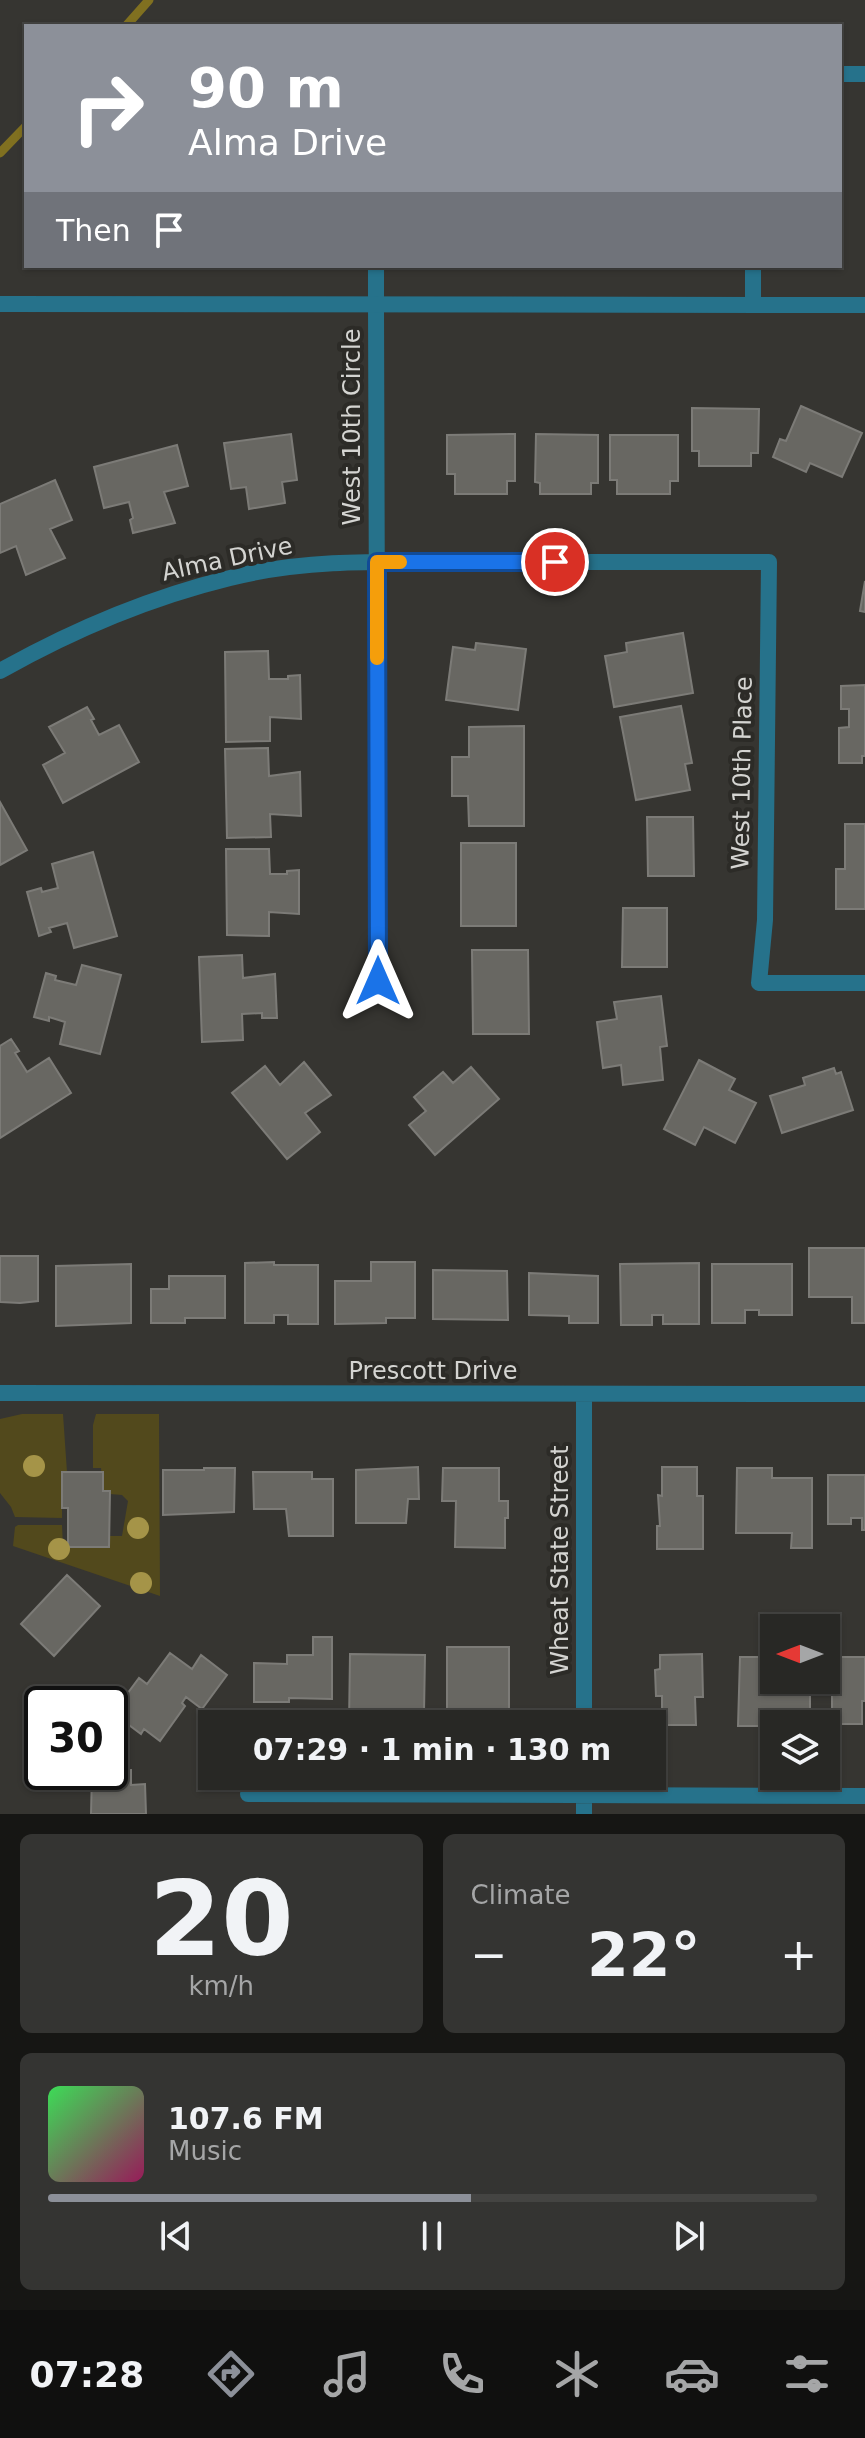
<!DOCTYPE html>
<meta charset="utf-8">
<style>
:root{--surface:#282825;--page:#343432;--text:#f1f3f6;--muted:#a5a6a7;--line:#444442;--accent:#8c9099}
body{margin:0;font-family:"DejaVu Sans",sans-serif;background:var(--page);color:var(--text);height:100vh;display:flex;flex-direction:column;font-size:30px;white-space:nowrap}
*{box-sizing:border-box;margin:0}
p{font-size:26px;color:var(--muted)}
.icon{flex:none;width:44px;height:44px;fill:none;stroke:currentColor;stroke-width:2;stroke-linecap:round;stroke-linejoin:round}
.map{position:relative;height:1814px;overflow:hidden}
.details{display:flex;flex-direction:column;gap:20px;padding:20px;background:#161614;flex:1}
.details>*{flex:none}
.hud{position:absolute;left:24px;top:24px;width:818px;height:244px;border-radius:0px;box-shadow:0 2px 6px #0004,0 0 0 2px var(--line);background:#8c9099;color:#fff;overflow:hidden}
.needle{width:52px;rotate:270deg}
.tools{position:absolute;left:760px;top:1614px;display:grid;gap:16px}
.tools a{display:grid;place-items:center;width:80px;height:80px;border-radius:0px;background:var(--surface);box-shadow:0 2px 6px #0004,0 0 0 2px var(--line);font-size:40px}
.speed{position:absolute;left:24px;top:1686px;display:flex;gap:16px;font-size:40px;font-weight:700;text-align:center}
.speed>*{display:grid;place-content:center;width:104px;height:104px;border-radius:50%;background:var(--surface);box-shadow:0 2px 6px #0004,0 0 0 2px var(--line);line-height:1}
.speed .limit{border:4px solid #111;border-radius:12px;background:#fff;color:#111}
.pin{position:absolute;display:grid;place-items:center;width:68px;height:68px;color:#fff;margin:-34px;border:4px solid #fff;border-radius:50%;box-shadow:0 2px 8px #0007}
.me{position:absolute;width:88px;margin:-44px;rotate:0deg;stroke-linejoin:round;filter:drop-shadow(0 0 6px #0008)}
.turn{display:flex;align-items:center;gap:28px;height:168px;padding:0 32px;font-size:36px}
.turn .icon{width:104px;height:104px;stroke-width:2.5}
.turn b{display:block;font-size:56px;line-height:68px}
.then{display:flex;align-items:center;height:76px;padding:0 32px;background:#0003;gap:16px;font-size:30px}
.big{font-size:60px;font-weight:700;line-height:1.1}
.details .card{flex:1;display:flex;flex-direction:column;justify-content:center;gap:12px;min-width:0;padding:0 28px;border-radius:12px;background:var(--page)}
.details .dial{align-items:center;gap:0}
.dial b{font-size:104px;line-height:1}
.song{display:flex;align-items:center;gap:24px}
.cover{width:96px;height:96px;border-radius:12px;background:linear-gradient(135deg,hsl(130 70% 55%),hsl(330 70% 35%))}
.played{height:8px;border-radius:4px;background:linear-gradient(90deg,var(--accent) 55%,var(--line) 55%)}
.keys{display:flex;justify-content:space-around;direction:ltr}
.heat{display:flex;justify-content:space-between;align-items:center;font-size:44px;direction:ltr}
.details .tiles{flex:1;display:grid;gap:20px;grid-template-columns:1fr 1fr}
.card:last-child{grid-column:span 2}
.trip{position:absolute;left:198px;top:1710px;width:468px;height:80px;border-radius:0px;background:var(--surface);box-shadow:0 2px 6px #0004,0 0 0 2px var(--line);font-weight:700;line-height:80px;text-align:center}
.menu{display:flex;height:128px;justify-content:space-around;align-items:center;background:#10100f;color:var(--muted)}
.menu .icon{width:56px;height:56px}
.menu .selected{color:var(--accent)}
.menu b{font-size:36px;color:var(--text)}
.map>svg:first-child{display:block}
.green{fill:#52491c}
.lines{fill:none;stroke-linecap:round;stroke-linejoin:round}
.stream{stroke:#807020;stroke-width:9}
.building{fill:#686762;stroke:#7c7b77;stroke-width:2}
.service{stroke:#26728b;stroke-width:16}
.minor{stroke:#26728b;stroke-width:16}
.tertiary{stroke:#26728b;stroke-width:16}
.tree{fill:#a59448}
.route-casing{stroke:#114b97;stroke-width:20}
.route{stroke:#1a73e8;stroke-width:14}
.slow{stroke:#f59e0b;stroke-width:14}
.labels{text-anchor:middle;dominant-baseline:central;stroke-width:8;stroke-linejoin:round;paint-order:stroke}
.street-label{font-size:24px;fill:#d4d4d1;stroke:#2c2b27}
</style>
<div class="map">
<svg width="865" height="1814" viewBox="0 0 865 1814">
<rect width="100%" height="100%" fill="#363531"/>
<path class="green" d="M22,1414h41l4,58h-5v46l-47,-1 -4,-10 -11,-14v-74z
M96,1414h63l1,182 -147,-50 2,-19 3,-2h44l1,22h46v-11h13l6,-35 -6,-6 -12,-1v-3h-7l-2,-23h-8v-43z"/>
<g class="lines">
<path class="stream" d="M126,26l23,-26
M0,153l26,-27"/>
</g>
<path class="building" d="M801,406l61,27 -20,44 -32,-14 -4,9 -33,-15 7,-18 6,2z
M692,408l67,1 -1,44h-7v13h-52v-15h-7z
M291,434l6,46 -15,2 3,21 -36,6 -3,-22 -15,2 -7,-46z
M515,434v47h-8v13h-52v-20h-8v-39z
M536,434l62,1v48h-7v11h-51v-11l-5,-1z
M610,435h68v46h-8v13h-53v-14h-7z
M177,445l11,41 -24,6 11,31 -42,10 -3,-13 3,-2 -4,-16 -25,6 -10,-41z
M55,480l17,40 -22,9 15,29 -39,17 -10,-29 -16,7v-49z
M865,581v31l-5,-1z
M683,633l10,60 -79,14 -9,-51 22,-4 -1,-9z
M476,643l50,6 -8,61 -72,-10 7,-53 22,3z
M268,651l1,28h19v-3l12,-1 1,44 -31,-2v24l-44,1 -1,-90z
M865,685v71h-3v7h-23v-35l10,-1v-18h-8v-23z
M681,706l11,57 -7,1 5,26 -54,10 -16,-83z
M87,707l7,12 -3,1 8,15 20,-10 20,37 -76,41 -20,-38 22,-12 -16,-26z
M524,726v100h-55l-1,-30h-16v-39h17v-30z
M268,748l1,28 31,-4 1,44 -31,-2 1,23 -44,1 -2,-89z
M0,802l27,48 -27,15z
M647,817h46l1,59h-46z
M845,824h20v85h-29v-40h9z
M461,843h55v83h-55z
M226,849h43l1,25h17v-3l12,-1v44l-30,-2v24l-42,-1z
M93,852l24,84 -43,12 -7,-25 -18,5 2,4 -12,4 -12,-44 14,-4 1,4 16,-4 -6,-24z
M623,908h44v59h-45z
M472,950h56l1,84h-56z
M242,955l1,23 32,-4 2,44h-15v-5l-20,1 1,26 -41,2 -3,-85z
M82,965l39,10 -21,79 -40,-10 5,-22 -16,-5v4l-15,-4 12,-44 10,3 -1,4 21,5z
M661,996l6,50 -7,1 3,33 -40,5 -2,-20 -18,3 -6,-46 20,-3 -3,-17z
M11,1039l8,12 -4,2 12,19 22,-14 22,35 -71,45v-92z
M699,1060l36,19 -6,11 27,13 -21,40 -31,-16 -9,18 -31,-16z
M304,1062l27,33 -26,18 15,19 -33,27 -55,-66 33,-27 15,19z
M471,1067l28,32 -64,56 -26,-30 17,-14 -12,-14 29,-25 10,11z
M834,1068l2,6 5,-2 12,38 -71,23 -12,-37 35,-11 -2,-7z
M809,1248h56v75h-13v-26h-43z
M0,1256h38v45l-18,2 -20,-1z
M274,1262v3h44v59h-30v-9h-14v8h-29v-60z
M371,1262h44v56h-29v5l-51,1v-43h36z
M699,1263v61h-36v-9h-11v10h-31l-1,-61z
M131,1264v59l-75,3v-60z
M712,1264h80v51h-33v-5h-14v13h-33z
M433,1270l74,1 1,49 -75,-1z
M529,1273l69,3v47h-29v-7l-40,-1z
M169,1276h56v42h-40v5h-34v-34h18z
M418,1467l1,32h-11l-2,24h-50v-53z
M662,1467h35v29h6v53h-46v-23h3l-2,-31 4,1z
M204,1468h31l-1,44 -71,3v-45h41z
M443,1468h56v33h9v17h-3v30l-50,-1 1,-46h-14z
M737,1468h35v10h40v70h-21l1,-15h-56z
M62,1472h41v19h7l-1,56h-41v-39h-6z
M253,1472h59v7h21v57h-44l-3,-27h-32z
M828,1475h37v55h-3v-12h-11v6h-23z
M67,1575l33,31 -46,50 -33,-32z
M313,1637h19v62l-43,-1v4h-35v-39l33,1v-9h26z
M447,1647h62v72h-21v-6h-10v11h-31z
M170,1653l22,16 9,-14 26,20 -25,34 -16,-12 -4,6 3,3 -25,35 -16,-12 -3,5 -28,-21 26,-35 8,6z
M350,1654l75,1 -1,57 -41,5v7h-34z
M702,1654l1,43h-8l1,28h-34v-29h-6l-1,-26 5,-1v-14z
M740,1657h34v23h42v9h-6v22h-12v10h-27v5h-33z
M832,1657h33v44h-3v23h-30z
M131,1770v15l14,-1 1,30h-55l1,-42z"/>
<g class="lines">
<path class="service" d="M840,74h25
M753,266v39
M376,304v-38"/>
<path class="minor" d="M376,304l2,677
M0,671c73,-41 148,-73 230,-93 78,-20 161,-16 241,-16 99,0 199,0 298,0l-4,358 -6,63h106
M0,1393l865,1
M584,1395v329
M584,1776v38
M248,1794l617,2"/>
<path class="tertiary" d="M0,304l865,1"/>
</g>
<g class="tree">
<circle cx="34" cy="1466" r="11"/>
<circle cx="138" cy="1528" r="11"/>
<circle cx="59" cy="1549" r="11"/>
<circle cx="141" cy="1583" r="11"/>
</g>
<g class="lines">
<defs>
<path id="route" d="M378,981l-1,-419h178"/>
</defs>
<use href="#route" class="route-casing"/>
<use href="#route" class="route"/>
<path class="slow" d="M377,658v-96h23"/>
</g>
<g class="labels">
<g class="street-label">
<text transform="translate(352 427) rotate(-90)">West 10th Circle</text>
<text transform="translate(227 559) rotate(-12)">Alma Drive</text>
<text transform="translate(742 773) rotate(-89)">West 10th Place</text>
<text x="433" y="1371">Prescott Drive</text>
<text transform="translate(560 1560) rotate(-90)">Wheat State Street</text>
</g>
</g>
</svg>
<div class="tools">
<a><svg class="needle" viewBox="-14 -14 28 28"><path d="M0-13l5 13h-10z" fill="#e53935"/><path d="M0 13l5-13h-10z" fill="#a5a6a7"/></svg></a>
<a><svg class="icon" aria-label="layers" viewBox="0 0 24 24"><path d="M12 4l9 5-9 5-9-5zM3 14l9 5 9-5"/></svg></a>
</div>
<div class="speed"><div class="limit">30</div></div>
<div class="pin" style="left:555px;top:562px;background:#d93025"><svg class="icon" aria-label="arrive" viewBox="0 0 24 24"><path d="M6 21V4h12l-3 4 3 4H6"/></svg></div>
<svg class="me" style="left:378px;top:981px" viewBox="-20 -20 40 40"><path d="M0-17L14 15 0 8-14 15z" fill="#1a73e8" stroke="#fff" stroke-width="4"/></svg>
<div class="trip">07:29 · 1 min · 130 m</div>
<div class="hud">
<div class="turn"><svg class="icon" aria-label="right" viewBox="0 0 24 24"><path d="M7 20v-9h11M14 6l5 5-5 5"/></svg><div><b>90 m</b>Alma Drive</div></div>
<div class="then">Then<svg class="icon" aria-label="arrive" viewBox="0 0 24 24"><path d="M6 21V4h12l-3 4 3 4H6"/></svg></div>
</div>
</div>
<section class="details">
<div class="tiles">
<div class="card dial"><b>20</b><p>km/h</p></div>
<div class="card"><p>Climate</p>
<div class="heat"><a>−</a><b class="big">22°</b><a>+</a></div>
</div>
<div class="card">
<div class="song"><i class="cover"></i><div><b>107.6 FM</b><p>Music</p></div></div>
<div class="played"></div>
<div class="keys"><svg class="icon" aria-label="previous" viewBox="0 0 24 24"><path d="M18 5L8 12l10 7zM5 5v14"/></svg><svg class="icon" aria-label="pause" viewBox="0 0 24 24"><path d="M8 5v14M16 5v14"/></svg><svg class="icon" aria-label="next" viewBox="0 0 24 24"><path d="M6 5l10 7-10 7zM19 5v14"/></svg></div>
</div>
</div>
</section>
<nav class="menu">
<b>07:28</b>
<svg class="icon selected" aria-label="directions" viewBox="0 0 24 24"><path d="M12 3l9 9-9 9-9-9zM9 14v-3h6M13 9l2 2-2 2"/></svg>
<svg class="icon" aria-label="music" viewBox="0 0 24 24"><path d="M9 18V5l10-2v13"/><circle cx="6" cy="18" r="3"/><circle cx="16" cy="16" r="3"/></svg>
<svg class="icon" aria-label="phone" viewBox="0 0 24 24"><path d="M5 4h4l2 5-3 2q2 4 5 5l2-3 5 2v4C11 20 4 13 5 4z"/></svg>
<svg class="icon" aria-label="climate" viewBox="0 0 24 24"><path d="M12 3v18M4 7l16 10M4 17L20 7"/></svg>
<svg class="icon" aria-label="car" viewBox="0 0 24 24"><path d="M5 17H2v-5l4-1 3-4h7l3 4 3 1v5h-3M9 17h6M6 11h13"/><circle cx="7" cy="17" r="2"/><circle cx="17" cy="17" r="2"/></svg>
<svg class="icon" aria-label="filters" viewBox="0 0 24 24"><path d="M4 7h16M4 17h16"/><circle cx="9" cy="7" r="2"/><circle cx="15" cy="17" r="2"/></svg>
</nav>
